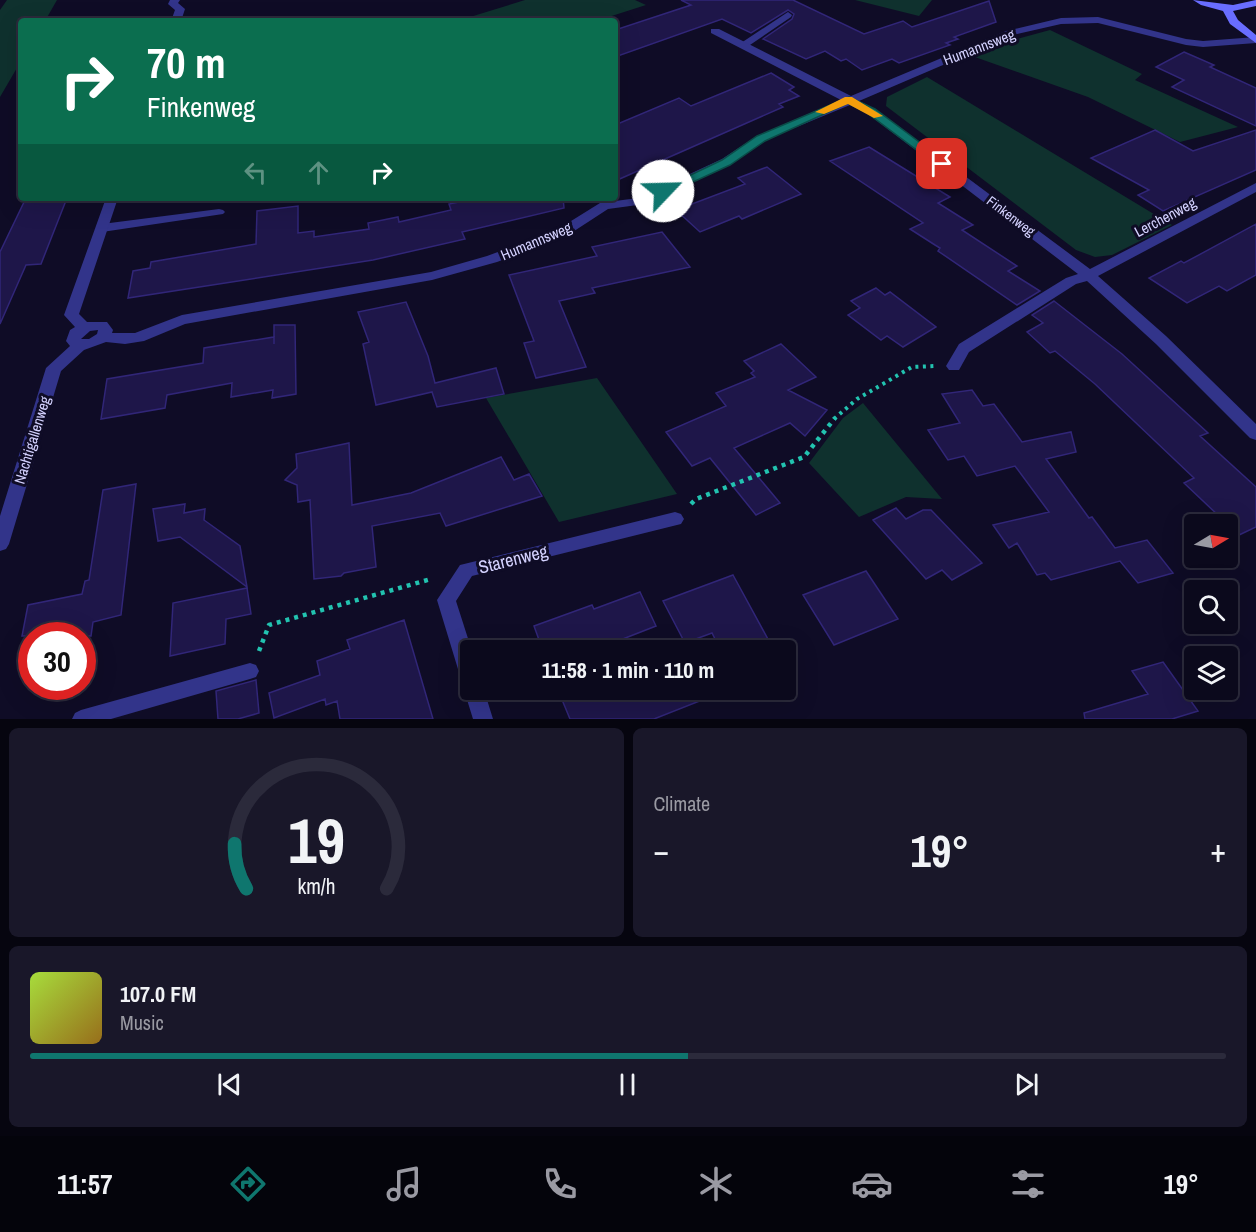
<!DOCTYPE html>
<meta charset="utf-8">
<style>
:root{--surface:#0b091c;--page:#191729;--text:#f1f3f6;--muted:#9a9aa3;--line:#2b2a3b;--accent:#0f766e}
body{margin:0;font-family:"Archivo Narrow",sans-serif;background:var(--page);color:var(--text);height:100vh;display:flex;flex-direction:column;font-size:22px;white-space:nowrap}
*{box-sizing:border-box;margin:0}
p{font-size:20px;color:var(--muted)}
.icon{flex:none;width:33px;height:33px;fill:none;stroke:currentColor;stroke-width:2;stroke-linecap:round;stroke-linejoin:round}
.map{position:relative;height:719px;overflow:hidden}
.drawer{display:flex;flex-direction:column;gap:9px;padding:9px;background:#06050f;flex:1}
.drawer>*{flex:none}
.top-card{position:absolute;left:18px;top:18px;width:600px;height:183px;border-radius:6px;box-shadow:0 6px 24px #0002,0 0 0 2px var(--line);background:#0b6e4f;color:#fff;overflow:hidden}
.needle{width:39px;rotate:80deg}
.tools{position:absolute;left:1184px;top:514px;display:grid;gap:12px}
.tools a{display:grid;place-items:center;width:54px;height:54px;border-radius:6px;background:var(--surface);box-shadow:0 6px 24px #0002,0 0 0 2px var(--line);font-size:30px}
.speed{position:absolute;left:18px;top:622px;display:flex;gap:12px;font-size:30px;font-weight:700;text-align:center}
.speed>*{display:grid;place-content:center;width:78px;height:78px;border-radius:50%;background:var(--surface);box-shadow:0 6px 24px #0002,0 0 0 2px var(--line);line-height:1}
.speed .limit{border:9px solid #d22;background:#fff;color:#111}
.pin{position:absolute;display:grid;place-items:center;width:51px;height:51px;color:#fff;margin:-26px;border-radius:12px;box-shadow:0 3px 9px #0006}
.me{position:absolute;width:66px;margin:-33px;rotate:66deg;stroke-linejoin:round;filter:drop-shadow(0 0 4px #0008)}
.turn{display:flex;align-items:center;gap:21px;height:126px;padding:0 30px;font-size:27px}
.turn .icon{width:78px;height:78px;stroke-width:2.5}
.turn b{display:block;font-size:42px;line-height:51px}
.lanes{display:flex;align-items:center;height:57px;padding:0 30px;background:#0003;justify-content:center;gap:30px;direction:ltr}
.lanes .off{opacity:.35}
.big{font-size:45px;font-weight:700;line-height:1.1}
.drawer .tile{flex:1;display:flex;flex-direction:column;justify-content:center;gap:9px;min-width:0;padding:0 21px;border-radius:9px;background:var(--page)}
.drawer .dial{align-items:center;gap:0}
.dial svg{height:156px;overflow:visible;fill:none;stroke:var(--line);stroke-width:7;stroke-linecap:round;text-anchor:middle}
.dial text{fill:var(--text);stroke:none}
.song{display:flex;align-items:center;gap:18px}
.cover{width:72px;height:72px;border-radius:9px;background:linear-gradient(135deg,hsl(80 70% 55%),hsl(40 70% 35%))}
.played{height:6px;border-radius:3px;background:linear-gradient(90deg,var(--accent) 55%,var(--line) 55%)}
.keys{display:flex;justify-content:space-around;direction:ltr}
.heat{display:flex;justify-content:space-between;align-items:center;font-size:33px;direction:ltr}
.drawer .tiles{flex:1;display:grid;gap:9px;grid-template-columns:1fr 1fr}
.tile:last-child{grid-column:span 2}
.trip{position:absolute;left:460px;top:640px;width:336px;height:60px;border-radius:6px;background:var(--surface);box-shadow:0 6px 24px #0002,0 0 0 2px var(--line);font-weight:700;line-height:60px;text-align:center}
.dock{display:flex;height:96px;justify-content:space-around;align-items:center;background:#04040b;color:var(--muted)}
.dock .icon{width:42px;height:42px}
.dock .active{color:var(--accent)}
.dock b{font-size:27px;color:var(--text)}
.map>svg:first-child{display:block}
.green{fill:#0f312e}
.building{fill:#1e1649;stroke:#312678;stroke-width:1.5}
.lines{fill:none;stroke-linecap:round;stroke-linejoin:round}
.path-far1{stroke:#22c3b0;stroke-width:4;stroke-dasharray:3 4.5;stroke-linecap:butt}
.path{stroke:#22c3b0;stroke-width:4.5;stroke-dasharray:4 5;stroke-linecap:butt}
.lane{fill:#32348a;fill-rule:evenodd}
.street{fill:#32348a;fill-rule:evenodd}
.secondary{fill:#696dff;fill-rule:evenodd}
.route{fill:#0f766e;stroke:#0a4d48;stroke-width:1.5}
.slow{fill:#f59e0b}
.labels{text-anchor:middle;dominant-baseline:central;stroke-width:6;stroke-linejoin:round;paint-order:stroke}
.far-street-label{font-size:14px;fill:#d4d2ff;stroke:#0f0c26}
.street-label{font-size:15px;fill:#d4d2ff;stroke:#0f0c26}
.near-street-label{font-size:18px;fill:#d4d2ff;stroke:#0f0c26}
</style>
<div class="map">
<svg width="1256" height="719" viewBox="0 0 1256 719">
<rect width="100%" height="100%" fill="#0f0c26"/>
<path class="green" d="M7,0h50l-12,21h-24v40l-21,36v-87z
M525,0h110l11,5 -50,16h-139z
M855,0h77l-13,16z
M1050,30l92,44 -7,6 103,47 -58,15 -92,-45 -116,-41 30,-13z
M927,77l245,148 -60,30 -17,2 -19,-7 -190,-144 1,-9z
M597,378l80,116 -118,28 -73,-124z
M863,403l79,96 -36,-2 -47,20 -50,-54 34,-45z"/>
<path class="building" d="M681,0h112l71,34 39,-13 9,6 77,-26 7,21 -42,15 4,2 -12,4 4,2 -51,18 -7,-4 -30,11 -16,-11 -5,2 -16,-10 -19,8 -43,-20 29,-20 2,-5 -6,-4 -37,23 -29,-14 -107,38v-27l76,-25z
M1184,52l30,13 -4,2 46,21v38l-84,-39 12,-7 -28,-13z
M771,73l23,14 -5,3 10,6 -20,8 4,3 -168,74v-56l64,-27 12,8z
M1155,130l38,21 63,-21v40l-93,41 -25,-16 11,-5 -58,-32z
M869,147l81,50 -12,6 35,22 -11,5 55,36 -9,5 32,20 -23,14 -79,-54 2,-3 -5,-3 -25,-16 13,-6 -93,-62z
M767,167l34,27 -59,25 -3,-3 -39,16 -24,-22 69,-26 -7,-6z
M26,198h41l-26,66 -15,1 -26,59v-72z
M479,198h84l1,10 -102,24 3,7 -92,21 -245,38 5,-27 17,-3 1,-6 105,-18 1,-33 41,-5v27l16,-2v6l55,-8 -1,-6 30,-6 1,5 52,-12 -2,-6z
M1256,224v51l-29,16 -8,-5 -32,17 -38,-25 32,-17 3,2z
M662,232l28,35 -98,21 3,5 -36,8 27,66 -50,11 -12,-35 10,-2 -25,-66 88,-19 -5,-9z
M876,288l9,7 5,-3 46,35 -33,20 -16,-11 -6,4 -33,-25 12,-7 -9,-7z
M1054,301l68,53 86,79 -8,3 56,51v40l-17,8 -55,-52 10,-5 -99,-94 -40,-33 -5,2 -23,-21 16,-9 -11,-8z
M406,302l22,54 7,27 61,-15 8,26 -67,13 -5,-15 -56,13 -13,-61 6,-2 -11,-30z
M274,325h21l1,69 -24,4 1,-8 -42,7 1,-14 -65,12 -2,13 -64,11 6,-40 96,-16 1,-15 70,-11v7z
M781,344l35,33 -28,13 39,20 -22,26 -15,-13 -56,25 46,55 -24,12 -46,-57 -18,8 -26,-34 60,-26 -10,-13 39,-16 -4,-4 3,-2 -10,-10z
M972,390l11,16 11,-2 28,38 49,-10 5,20 -30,7 43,59 3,-1 23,31 32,-8 26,33 -35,10 -18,-22 -69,19 -6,-7 -8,2 -20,-32 -8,5 -16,-23 56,-13 -34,-46 -38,10 -13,-20 -16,4 -20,-30 32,-7 -18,-29z
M349,443l3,62 59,-12 90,-36 13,23 15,-6 13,22 -96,30 -6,-13 -68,13 4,41 -32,6 -3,3 -27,3 -4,-79 -12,2 -1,-17 -12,-5 12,-12 -1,-14z
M136,484l-15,131 -28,7 -2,14h-69l6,-31 54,-11 3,-13 4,-1 14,-90z
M185,504l-1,9 21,-4 -1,11 36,26 7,41 -67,-50 -22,4 -5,-32z
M896,508l10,11 17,-9h8l51,53 -30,17 -10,-10 -16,9 -53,-59z
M866,571l32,48 -64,26 -31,-50z
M733,575l36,66 -27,10h-21l-9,-18 -27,10 -22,-42z
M247,588l4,26 -25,5 -1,25 -55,12 3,-53z
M640,592l16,34 -46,18 3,7h-70l-9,-25 58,-21 2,4z
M404,620l29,99h-93l-3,-18 -11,4 -1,-6 -51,19 -5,-25 51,-18 -3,-14 33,-12 -3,-9z
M1163,662l35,49 -26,8h-87l-1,-6 64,-19 -16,-23z
M256,680l3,33 -21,6h-20l-2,-28z
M558,690h167v1l-71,28h-84z"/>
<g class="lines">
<path class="path-far1" d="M834,419l23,-20 55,-32 23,-1"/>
<path class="path" d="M691,504l5,-5 108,-42 31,-39
M259,651l10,-26 162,-46"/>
<path class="lane" d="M788,12l4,3 -1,2 -44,30h-6v-4z
M219,209l4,1 2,2 -2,2 -121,18 -6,-4 6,-4z
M250,663l6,2 3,6 -3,6 -6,2 -139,40h-39l3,-6 6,-3z"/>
<path class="street" d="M170,0h10l-2,3 7,6 -4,12h-10l4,-11 -7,-6z
M1098,17l88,22 17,2 53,-4v6l-53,4 -17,-2 -88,-22 -37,1 -48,11 -154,66 16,8 215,160 166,-86v9l-158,84 68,60 90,88v16l-6,-2 -94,-94 -69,-63 -11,3 -107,68 -10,18h-10l-3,-4 13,-22 107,-66 12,-4 -211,-161 -17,-8 -85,35 -35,25 -85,39 -37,5 -43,28 -68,25 -65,18 -247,44 -41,17 -19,3 -19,-2 -22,8 -23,21 -52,173 -3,5 -6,2v-35l46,-148 24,-22 -4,-5 4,-11 5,-3 -11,-12 42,-117h12l-39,116 8,8h20l6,8 -1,3h23l47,-18 249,-43 56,-16 68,-25 45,-28 38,-5 84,-39 35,-23 84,-36 -130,-67v-4h8l132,67 155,-65 55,-13zM98,330l-1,4 -8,5h-8l9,-8z
M675,512l6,2 3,5 -3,5 -209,52 -16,25 16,50 -1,39h13l9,29h-20l-9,-29 2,-4 -5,-7 -24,-79 23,-35z"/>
<path class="secondary" d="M1193,0l40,5 23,-5v6l-23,5 5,9 18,15v8l-26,-19 -7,-13 -22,-6z"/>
</g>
<path class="route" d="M849,97l26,12 71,53v4h-8l-71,-53 -19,-10 -83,38 -35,24 -63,29h-8l-2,-3 65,-31 35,-24z"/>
<path class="slow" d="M845,97h7l31,19 -9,2 -26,-14 -24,10 -9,-2z"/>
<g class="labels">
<g class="far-street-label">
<text transform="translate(1011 216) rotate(37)">Finkenweg</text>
</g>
<g class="street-label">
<text transform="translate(979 47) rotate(-21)">Humannsweg</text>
<text transform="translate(1165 217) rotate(-28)">Lerchenweg</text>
<text transform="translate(536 241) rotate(-23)">Humannsweg</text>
<text transform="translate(32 440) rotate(-73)">Nachtigallenweg</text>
</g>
<g class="near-street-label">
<text transform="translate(513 559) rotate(-14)">Starenweg</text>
</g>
</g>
</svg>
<div class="tools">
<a><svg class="needle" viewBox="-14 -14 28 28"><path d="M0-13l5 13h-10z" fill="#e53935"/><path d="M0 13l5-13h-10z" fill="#9a9aa3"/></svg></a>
<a><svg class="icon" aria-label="search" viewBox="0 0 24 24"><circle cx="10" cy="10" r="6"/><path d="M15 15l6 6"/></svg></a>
<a><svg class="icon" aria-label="layers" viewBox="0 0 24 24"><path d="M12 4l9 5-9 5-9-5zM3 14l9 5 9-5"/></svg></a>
</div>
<div class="speed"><div class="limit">30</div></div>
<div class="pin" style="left:942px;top:164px;background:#d93025"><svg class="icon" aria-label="arrive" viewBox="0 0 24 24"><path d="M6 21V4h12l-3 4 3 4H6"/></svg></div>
<svg class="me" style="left:663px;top:191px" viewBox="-20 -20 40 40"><circle r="19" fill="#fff"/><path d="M0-13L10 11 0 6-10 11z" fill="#0f766e"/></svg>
<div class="trip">11:58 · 1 min · 110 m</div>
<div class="top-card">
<div class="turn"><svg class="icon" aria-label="right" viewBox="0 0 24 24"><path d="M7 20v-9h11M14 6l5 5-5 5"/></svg><div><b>70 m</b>Finkenweg</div></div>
<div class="lanes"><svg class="icon off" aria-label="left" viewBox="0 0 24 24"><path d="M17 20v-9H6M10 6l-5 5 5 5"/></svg><svg class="icon off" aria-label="ahead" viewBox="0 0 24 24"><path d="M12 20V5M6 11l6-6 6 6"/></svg><svg class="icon" aria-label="right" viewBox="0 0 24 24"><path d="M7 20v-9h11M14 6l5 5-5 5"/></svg></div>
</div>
</div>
<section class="drawer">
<div class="tiles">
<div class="tile dial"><svg viewBox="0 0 100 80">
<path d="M14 69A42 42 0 1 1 86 69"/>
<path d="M14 69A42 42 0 0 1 8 46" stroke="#0f766e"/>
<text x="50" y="56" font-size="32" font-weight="700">19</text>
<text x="50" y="72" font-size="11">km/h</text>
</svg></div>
<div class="tile"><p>Climate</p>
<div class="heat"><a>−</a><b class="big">19°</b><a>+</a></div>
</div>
<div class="tile">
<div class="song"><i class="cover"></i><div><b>107.0 FM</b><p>Music</p></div></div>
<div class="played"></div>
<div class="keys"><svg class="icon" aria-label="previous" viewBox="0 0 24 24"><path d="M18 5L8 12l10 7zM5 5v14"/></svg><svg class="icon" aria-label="pause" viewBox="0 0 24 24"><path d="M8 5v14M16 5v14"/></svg><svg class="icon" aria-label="next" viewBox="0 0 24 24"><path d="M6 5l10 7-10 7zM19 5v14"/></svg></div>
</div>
</div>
</section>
<nav class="dock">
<b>11:57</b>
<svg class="icon active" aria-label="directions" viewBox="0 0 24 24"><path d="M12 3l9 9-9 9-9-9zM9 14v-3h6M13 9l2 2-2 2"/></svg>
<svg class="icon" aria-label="music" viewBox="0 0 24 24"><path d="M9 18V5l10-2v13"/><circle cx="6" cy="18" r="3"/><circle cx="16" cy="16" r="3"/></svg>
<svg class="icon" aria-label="phone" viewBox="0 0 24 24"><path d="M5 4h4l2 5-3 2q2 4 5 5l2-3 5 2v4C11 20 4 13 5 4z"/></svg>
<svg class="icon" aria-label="climate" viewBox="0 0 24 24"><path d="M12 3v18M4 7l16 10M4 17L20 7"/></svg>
<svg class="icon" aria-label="car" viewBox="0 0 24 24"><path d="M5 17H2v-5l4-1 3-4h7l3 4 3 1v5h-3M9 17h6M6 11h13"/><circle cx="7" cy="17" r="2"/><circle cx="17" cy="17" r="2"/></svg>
<svg class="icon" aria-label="filters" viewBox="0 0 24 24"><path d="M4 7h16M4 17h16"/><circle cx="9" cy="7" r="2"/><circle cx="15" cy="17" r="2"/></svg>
<b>19°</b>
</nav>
